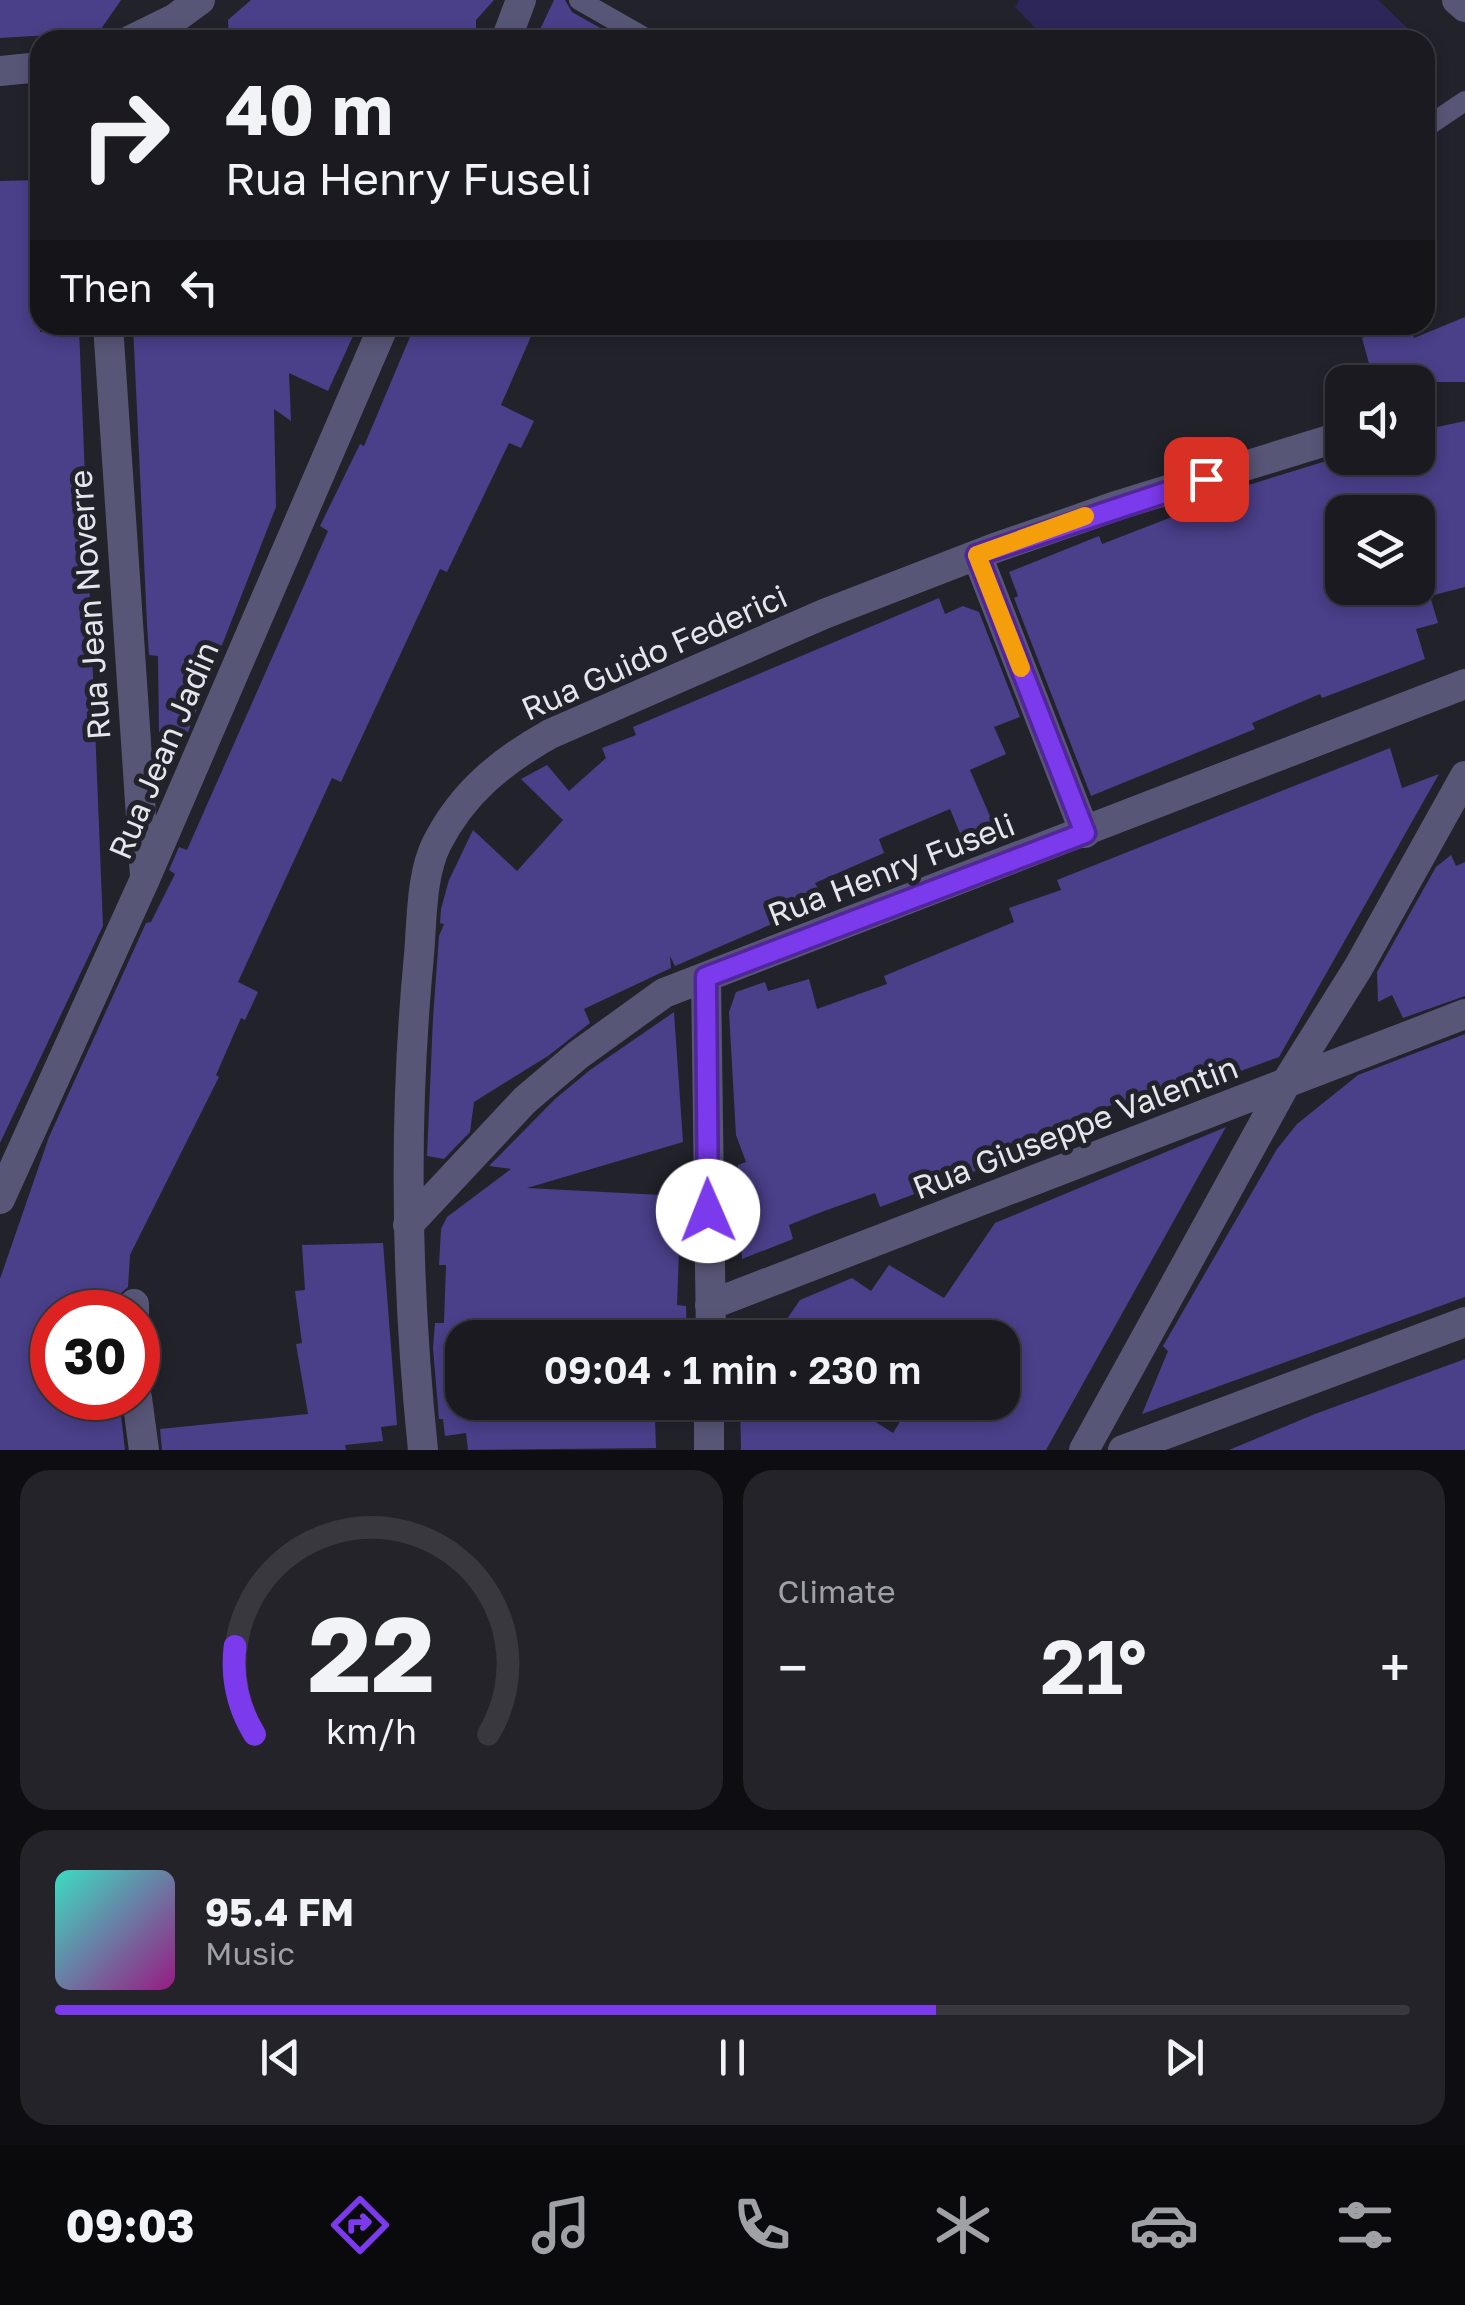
<!DOCTYPE html>
<meta charset="utf-8">
<style>
:root{--surface:#1a1a20;--page:#232329;--text:#f1f3f6;--muted:#9fa1a5;--line:#38383e;--accent:#7c3aed}
body{margin:0;font-family:"Golos Text",sans-serif;background:var(--page);color:var(--text);height:100vh;display:flex;flex-direction:column;font-size:38px;white-space:nowrap}
*{box-sizing:border-box;margin:0}
p{font-size:32px;color:var(--muted)}
.icon{flex:none;width:55px;height:55px;fill:none;stroke:currentColor;stroke-width:2;stroke-linecap:round;stroke-linejoin:round}
.map{position:relative;height:1450px;overflow:hidden}
.panel{display:flex;flex-direction:column;gap:20px;padding:20px;background:#0e0e12;flex:1}
.panel>*{flex:none}
.guide{position:absolute;left:30px;top:30px;width:1405px;height:305px;border-radius:30px;box-shadow:0 5px 15px #0003,0 0 0 2px var(--line);background:#1a1a20;color:var(--text);overflow:hidden}
.controls{position:absolute;left:1325px;top:365px;display:grid;gap:20px}
.controls a{display:grid;place-items:center;width:110px;height:110px;border-radius:20px;background:var(--surface);box-shadow:0 5px 15px #0003,0 0 0 2px var(--line);font-size:50px}
.speed{position:absolute;left:30px;top:1290px;display:flex;gap:20px;font-size:50px;font-weight:700;text-align:center}
.speed>*{display:grid;place-content:center;width:130px;height:130px;border-radius:50%;background:var(--surface);box-shadow:0 5px 15px #0003,0 0 0 2px var(--line);line-height:1}
.speed .limit{border:15px solid #d22;background:#fff;color:#111}
.pin{position:absolute;display:grid;place-items:center;width:85px;height:85px;color:#fff;margin:-42px;border-radius:20px;box-shadow:0 5px 15px #0006}
.me{position:absolute;width:110px;margin:-55px;rotate:359deg;stroke-linejoin:round;filter:drop-shadow(0 0 8px #0008)}
.turn{display:flex;align-items:center;gap:35px;height:210px;padding:0 30px;font-size:45px}
.turn .icon{width:130px;height:130px;stroke-width:2.5}
.turn b{display:block;font-size:70px;line-height:85px}
.then{display:flex;align-items:center;height:95px;padding:0 30px;background:#0003;gap:20px;font-size:38px}
.big{font-size:75px;font-weight:600;line-height:1.1}
.panel .tile{flex:1;display:flex;flex-direction:column;justify-content:center;gap:15px;min-width:0;padding:0 35px;border-radius:30px;background:var(--page)}
.panel .dial{align-items:center;gap:0}
.dial svg{height:260px;overflow:visible;fill:none;stroke:var(--line);stroke-width:7;stroke-linecap:round;text-anchor:middle}
.dial text{fill:var(--text);stroke:none}
.song{display:flex;align-items:center;gap:30px}
.cover{width:120px;height:120px;border-radius:15px;background:linear-gradient(135deg,hsl(170 70% 55%),hsl(310 70% 35%))}
.played{height:10px;border-radius:5px;background:linear-gradient(90deg,var(--accent) 65%,var(--line) 65%)}
.keys{display:flex;justify-content:space-around;direction:ltr}
.heat{display:flex;justify-content:space-between;align-items:center;font-size:55px;direction:ltr}
.panel .tiles{flex:1;display:grid;gap:20px;grid-template-columns:1fr 1fr}
.tile:last-child{grid-column:span 2}
.trip{position:absolute;left:445px;top:1320px;width:575px;height:100px;border-radius:30px;background:var(--surface);box-shadow:0 5px 15px #0003,0 0 0 2px var(--line);font-weight:600;line-height:100px;text-align:center}
.tab-bar{display:flex;height:160px;justify-content:space-around;align-items:center;background:#0a0a0d;color:var(--muted)}
.tab-bar .icon{width:70px;height:70px}
.tab-bar .on{color:var(--accent)}
.tab-bar b{font-size:45px;color:var(--text)}
.map>svg:first-child{display:block}
.green{fill:#2d2658}
.building{fill:#4a3f89;fill-rule:evenodd}
.lines{fill:none;stroke-linecap:round;stroke-linejoin:round}
.lane{stroke:#585677;stroke-width:20}
.street{stroke:#585677;stroke-width:30}
.route-casing{stroke:#51269a;stroke-width:25}
.route{stroke:#7c3aed;stroke-width:18}
.slow{stroke:#f59e0b;stroke-width:18}
.labels{text-anchor:middle;dominant-baseline:central;stroke-width:10;stroke-linejoin:round;paint-order:stroke}
.street-label{font-size:32px;fill:#e5e5eb;stroke:#22222b}
</style>
<div class="map">
<svg width="1465" height="1450" viewBox="0 0 1465 1450">
<rect width="100%" height="100%" fill="#22222b"/>
<path class="green" d="M1019,0h359l42,40h-373l-32,-33z"/>
<path class="building" d="M0,0h121l-22,32 -99,6z
M251,0h243l-18,20v20h-247l-1,-20z
M554,0h11l7,12 37,21 -10,7h-64z
M40,180v152l39,-4 24,598 -103,217v-962z
M1465,317v65h-91l-12,-44 32,-13h16l4,13z
M133,325h225l-30,66 -39,-18 2,48 -17,-12 2,98 -88,225h-29l-1,-76 -9,-1 -2,-31z
M415,325h121l-35,80 33,16 -13,27 -12,-5 -62,129 -7,-3 -99,213 -9,-4 -94,204 20,10 -13,28 -4,-2 -25,57 3,2 -89,178 -2,32 -14,12v13h-62v86h67l6,52h-125v-171l49,-142 97,-214 5,-1 24,-48 -6,-4 10,-23 8,3 141,-319 -8,-5 40,-82 4,2z
M1465,421v166l-35,9 8,27 -22,6 9,30 -103,39 -2,-4 -68,29 3,6 -164,67 -77,-198 4,-2 -9,-24 90,-36 3,8 70,-27 -3,-8 5,-1 162,-50h82v-27zM1342,512h76v37l6,26 -6,2v11h-76z
M939,598l6,16 18,-8 16,6 41,105 -26,10 12,27 -36,16 26,60 -32,13 -14,-34 -71,30 5,14 -69,30 10,18 -150,65 -5,-10 1,12 -87,41 6,14 -42,33 -74,46 -4,30 -26,27 -17,-3 6,-138 6,-82 5,-12 -4,-1 1,-14 8,-29 24,-50 44,41 46,-51 -42,-41 26,-14 22,26 37,-33 -4,-10 34,-13 -3,-8z
M1390,748l12,40 37,-14 -160,283 -152,56 -6,-12 -68,28 5,11 -178,67 -5,-14 -51,18 -35,14 4,14 -51,20 -4,-94 8,-3 -10,-27 -7,-123 7,-20 29,-10 3,9 41,-12 8,30 70,-25 -3,-8 130,-54 -5,-14 52,-18 -4,-10z
M1451,855l5,11 9,-4v134l-62,22 -11,-23 -14,7 -1,-30 59,-105z
M674,1012l9,130 -156,46 154,8 -4,109 9,1 1,32h-225v64h173l1,18 19,-1 1,29 -188,2 -2,-17 -21,3 -2,-17h-4l-6,-71 2,-25h9l2,-58h-7l2,-36 6,-12 64,-48 -22,-3 66,-67 35,-29z
M1465,1034v263l-323,117 26,-63 -5,-5 114,-197 20,-25 61,-49z
M1226,1127l-180,323h-305l-1,-48h104l49,31 19,-31h90v-64h-228l26,-38 52,-22 19,13 18,-26 55,33 51,-75z
M383,1243l14,182 -16,2 2,14 -38,4 1,5h-184l-2,-21 148,-15 -12,-70 6,-1 -7,-52 10,-1 -3,-45z
M1465,1359v91h-236l86,-36z"/>
<g class="lines">
<path class="lane" d="M579,0l70,40
M1425,128l40,-27"/>
<path class="street" d="M1457,0l8,7
M131,40l43,-21 26,-19
M506,40l15,-40
M0,71l40,-4
M108,325l37,551
M977,555l108,278
M706,977l5,361
M0,1199l145,-320 239,-554
M408,1225l117,-125 53,-45 86,-62 801,-309
M710,1305l755,-291
M134,1312v-8
M137,1398l7,52
M709,1402v48
M423,1450c-17,-165 -20,-329 -4,-495 3,-35 2,-81 18,-112 26,-51 65,-82 113,-109l274,-120 168,-65 127,-44 223,-69
M1084,1450l202,-367 72,-115 107,-192
M1123,1450l342,-128"/>
</g>
<g class="lines">
<defs>
<path id="route" d="M708,1211l-2,-234 379,-144 -108,-278 229,-76"/>
</defs>
<use href="#route" class="route-casing"/>
<use href="#route" class="route"/>
<path class="slow" d="M1021,668l-44,-113 108,-39"/>
</g>
<g class="labels">
<g class="street-label">
<text transform="translate(89 605) rotate(-94)">Rua Jean Noverre</text>
<text transform="translate(654 652) rotate(-24)">Rua Guido Federici</text>
<text transform="translate(163 750) rotate(-67)">Rua Jean Jadin</text>
<text transform="translate(891 869) rotate(-21)">Rua Henry Fuseli</text>
<text transform="translate(1075 1127) rotate(-21)">Rua Giuseppe Valentin</text>
</g>
</g>
</svg>
<div class="controls">
<a><svg class="icon" aria-label="sound" viewBox="0 0 24 24"><path d="M4 9h4l5-4v14l-5-4H4zM17 9q2 3 0 6"/></svg></a>
<a><svg class="icon" aria-label="layers" viewBox="0 0 24 24"><path d="M12 4l9 5-9 5-9-5zM3 14l9 5 9-5"/></svg></a>
</div>
<div class="speed"><div class="limit">30</div></div>
<div class="pin" style="left:1206px;top:479px;background:#d93025"><svg class="icon" aria-label="arrive" viewBox="0 0 24 24"><path d="M6 21V4h12l-3 4 3 4H6"/></svg></div>
<svg class="me" style="left:708px;top:1211px" viewBox="-20 -20 40 40"><circle r="19" fill="#fff"/><path d="M0-13L10 11 0 6-10 11z" fill="#7c3aed"/></svg>
<div class="trip">09:04 · 1 min · 230 m</div>
<div class="guide">
<div class="turn"><svg class="icon" aria-label="right" viewBox="0 0 24 24"><path d="M7 20v-9h11M14 6l5 5-5 5"/></svg><div><b>40 m</b>Rua Henry Fuseli</div></div>
<div class="then">Then<svg class="icon" aria-label="left" viewBox="0 0 24 24"><path d="M17 20v-9H6M10 6l-5 5 5 5"/></svg></div>
</div>
</div>
<section class="panel">
<div class="tiles">
<div class="tile dial"><svg viewBox="0 0 100 80">
<path d="M14 69A42 42 0 1 1 86 69"/>
<path d="M14 69A42 42 0 0 1 8 42" stroke="#7c3aed"/>
<text x="50" y="56" font-size="32" font-weight="700">22</text>
<text x="50" y="72" font-size="11">km/h</text>
</svg></div>
<div class="tile"><p>Climate</p>
<div class="heat"><a>−</a><b class="big">21°</b><a>+</a></div>
</div>
<div class="tile">
<div class="song"><i class="cover"></i><div><b>95.4 FM</b><p>Music</p></div></div>
<div class="played"></div>
<div class="keys"><svg class="icon" aria-label="previous" viewBox="0 0 24 24"><path d="M18 5L8 12l10 7zM5 5v14"/></svg><svg class="icon" aria-label="pause" viewBox="0 0 24 24"><path d="M8 5v14M16 5v14"/></svg><svg class="icon" aria-label="next" viewBox="0 0 24 24"><path d="M6 5l10 7-10 7zM19 5v14"/></svg></div>
</div>
</div>
</section>
<nav class="tab-bar">
<b>09:03</b>
<svg class="icon on" aria-label="directions" viewBox="0 0 24 24"><path d="M12 3l9 9-9 9-9-9zM9 14v-3h6M13 9l2 2-2 2"/></svg>
<svg class="icon" aria-label="music" viewBox="0 0 24 24"><path d="M9 18V5l10-2v13"/><circle cx="6" cy="18" r="3"/><circle cx="16" cy="16" r="3"/></svg>
<svg class="icon" aria-label="phone" viewBox="0 0 24 24"><path d="M5 4h4l2 5-3 2q2 4 5 5l2-3 5 2v4C11 20 4 13 5 4z"/></svg>
<svg class="icon" aria-label="climate" viewBox="0 0 24 24"><path d="M12 3v18M4 7l16 10M4 17L20 7"/></svg>
<svg class="icon" aria-label="car" viewBox="0 0 24 24"><path d="M5 17H2v-5l4-1 3-4h7l3 4 3 1v5h-3M9 17h6M6 11h13"/><circle cx="7" cy="17" r="2"/><circle cx="17" cy="17" r="2"/></svg>
<svg class="icon" aria-label="filters" viewBox="0 0 24 24"><path d="M4 7h16M4 17h16"/><circle cx="9" cy="7" r="2"/><circle cx="15" cy="17" r="2"/></svg>
</nav>
